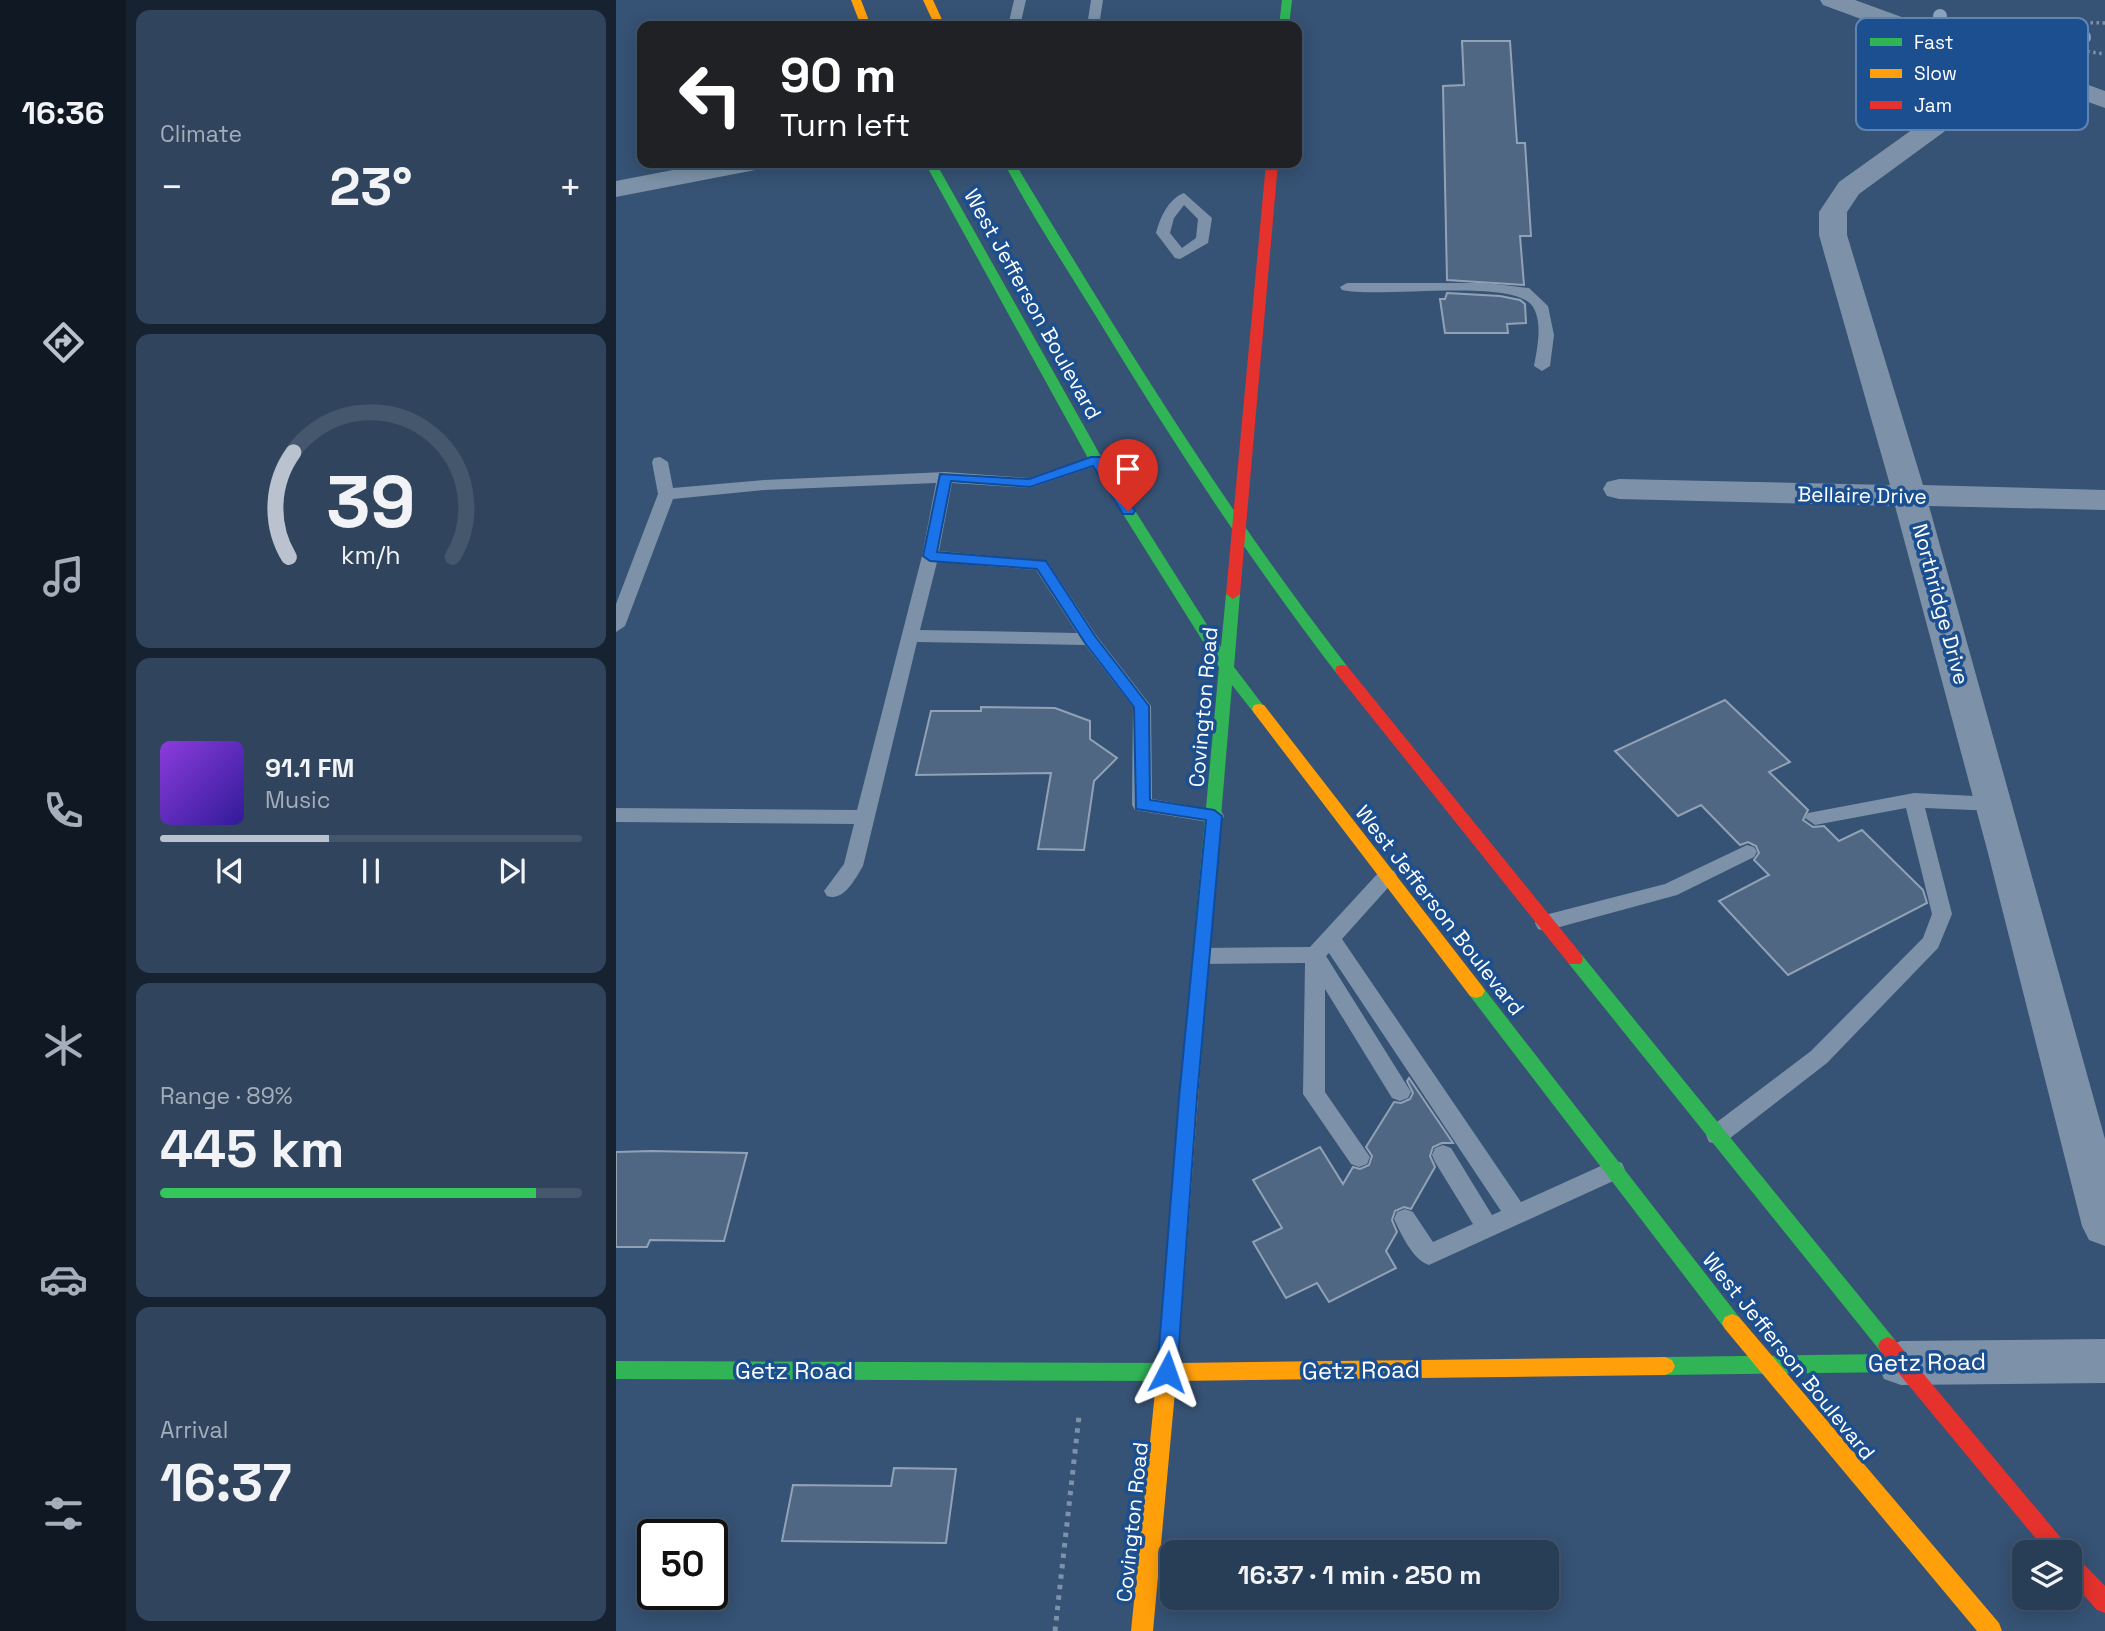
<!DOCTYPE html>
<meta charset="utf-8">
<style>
:root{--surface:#283e57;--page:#30455d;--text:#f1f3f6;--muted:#a5aeba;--line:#44576d;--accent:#b9c2ce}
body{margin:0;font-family:"Space Grotesk",sans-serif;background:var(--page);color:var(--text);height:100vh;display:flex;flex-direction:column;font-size:26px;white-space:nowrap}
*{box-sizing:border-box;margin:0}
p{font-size:23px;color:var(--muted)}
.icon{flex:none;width:38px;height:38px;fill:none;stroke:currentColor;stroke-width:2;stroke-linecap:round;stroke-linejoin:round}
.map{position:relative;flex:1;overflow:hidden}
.side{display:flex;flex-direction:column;gap:10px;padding:10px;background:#162230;width:490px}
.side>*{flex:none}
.hud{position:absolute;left:21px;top:21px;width:665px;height:147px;border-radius:14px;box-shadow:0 4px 18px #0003,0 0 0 2px var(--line);background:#202124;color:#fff;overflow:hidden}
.buttons{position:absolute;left:1396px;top:1540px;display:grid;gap:14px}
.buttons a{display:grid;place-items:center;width:70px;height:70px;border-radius:14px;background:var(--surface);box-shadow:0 4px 18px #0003,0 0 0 2px var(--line);font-size:35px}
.speed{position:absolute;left:21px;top:1519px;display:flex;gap:14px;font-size:35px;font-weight:700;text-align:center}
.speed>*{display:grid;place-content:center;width:91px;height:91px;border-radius:50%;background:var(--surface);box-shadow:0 4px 18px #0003,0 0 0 2px var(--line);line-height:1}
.speed .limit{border:4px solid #111;border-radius:10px;background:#fff;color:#111}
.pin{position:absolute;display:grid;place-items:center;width:60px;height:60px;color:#fff;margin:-72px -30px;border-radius:50% 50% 50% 0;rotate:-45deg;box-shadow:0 0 7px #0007}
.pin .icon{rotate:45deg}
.me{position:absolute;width:77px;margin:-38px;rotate:4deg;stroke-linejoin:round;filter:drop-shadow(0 0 5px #0008)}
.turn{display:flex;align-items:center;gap:24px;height:147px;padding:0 28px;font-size:32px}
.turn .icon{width:91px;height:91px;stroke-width:2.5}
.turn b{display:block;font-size:49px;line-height:60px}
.big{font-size:52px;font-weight:600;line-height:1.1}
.side .card{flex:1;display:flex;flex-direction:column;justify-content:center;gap:10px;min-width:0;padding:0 24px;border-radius:14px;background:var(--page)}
.side .dial{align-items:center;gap:0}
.dial svg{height:182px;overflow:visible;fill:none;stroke:var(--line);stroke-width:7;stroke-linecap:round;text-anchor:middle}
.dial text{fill:var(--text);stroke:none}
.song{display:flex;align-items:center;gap:21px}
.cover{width:84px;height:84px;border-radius:10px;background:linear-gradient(135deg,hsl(270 70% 55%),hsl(250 70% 35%))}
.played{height:7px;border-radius:4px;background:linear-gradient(90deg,var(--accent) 40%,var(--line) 40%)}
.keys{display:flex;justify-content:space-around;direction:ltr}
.heat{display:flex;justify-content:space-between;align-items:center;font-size:38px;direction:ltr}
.charge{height:10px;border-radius:5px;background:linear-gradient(90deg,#34c759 89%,var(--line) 0)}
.trip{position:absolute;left:544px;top:1540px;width:399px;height:70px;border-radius:14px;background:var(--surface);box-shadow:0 4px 18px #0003,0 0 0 2px var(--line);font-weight:600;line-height:70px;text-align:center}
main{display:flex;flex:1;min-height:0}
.menu{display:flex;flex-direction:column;width:126px;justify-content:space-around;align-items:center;background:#101923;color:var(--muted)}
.menu .icon{width:49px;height:49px}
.menu .active{color:var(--accent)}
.menu b{font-size:32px;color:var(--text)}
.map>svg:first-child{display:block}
.building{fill:#506783;stroke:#92a2b6;stroke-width:2}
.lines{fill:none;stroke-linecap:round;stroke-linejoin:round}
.path-far1{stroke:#7d92a8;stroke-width:3.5;stroke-dasharray:2.5 3.5;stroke-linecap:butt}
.path{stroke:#7d92a8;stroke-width:5;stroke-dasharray:4.5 6;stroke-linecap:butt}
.lane{fill:#7d92a8;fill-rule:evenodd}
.street{fill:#7d92a8;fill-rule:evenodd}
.fast{fill:#30b455;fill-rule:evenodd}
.slow{fill:#ff9f0a;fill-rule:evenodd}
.jam{fill:#e5322d;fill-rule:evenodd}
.tree{fill:#8aa2be}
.route{fill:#1a73e8;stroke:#114b97;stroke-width:2}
.labels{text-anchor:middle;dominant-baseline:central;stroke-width:7;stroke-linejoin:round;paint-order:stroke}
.street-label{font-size:21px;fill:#fff;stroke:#1b4f8f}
.near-street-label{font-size:24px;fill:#fff;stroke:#1b4f8f}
.key{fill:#1b4f8f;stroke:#5f84b1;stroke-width:2}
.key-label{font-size:19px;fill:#fff}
</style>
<main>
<nav class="menu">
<b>16:36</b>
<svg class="icon active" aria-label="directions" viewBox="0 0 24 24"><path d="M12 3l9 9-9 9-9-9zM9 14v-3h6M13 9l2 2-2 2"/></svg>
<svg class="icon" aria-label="music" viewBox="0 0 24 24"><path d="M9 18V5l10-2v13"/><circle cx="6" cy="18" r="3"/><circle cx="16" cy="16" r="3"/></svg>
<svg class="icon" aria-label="phone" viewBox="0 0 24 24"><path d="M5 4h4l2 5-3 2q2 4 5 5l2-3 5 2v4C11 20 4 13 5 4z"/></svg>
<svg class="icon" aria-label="climate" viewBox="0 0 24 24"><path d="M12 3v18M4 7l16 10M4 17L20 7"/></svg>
<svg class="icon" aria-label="car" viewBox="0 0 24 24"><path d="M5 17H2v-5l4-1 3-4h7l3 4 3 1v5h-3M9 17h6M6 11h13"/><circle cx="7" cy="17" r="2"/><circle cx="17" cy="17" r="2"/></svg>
<svg class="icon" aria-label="filters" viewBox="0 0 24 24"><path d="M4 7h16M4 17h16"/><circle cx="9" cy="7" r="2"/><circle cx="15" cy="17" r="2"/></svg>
</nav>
<section class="side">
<div class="card"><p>Climate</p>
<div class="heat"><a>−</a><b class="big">23°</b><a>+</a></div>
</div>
<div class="card dial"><svg viewBox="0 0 100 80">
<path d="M14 69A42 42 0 1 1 86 69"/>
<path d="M14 69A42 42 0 0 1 16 23" stroke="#b9c2ce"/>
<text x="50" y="56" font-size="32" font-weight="700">39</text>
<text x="50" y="72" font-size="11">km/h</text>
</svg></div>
<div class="card">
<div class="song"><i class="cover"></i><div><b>91.1 FM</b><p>Music</p></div></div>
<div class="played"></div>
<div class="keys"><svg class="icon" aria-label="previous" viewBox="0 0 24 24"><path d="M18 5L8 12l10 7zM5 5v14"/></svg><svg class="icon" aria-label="pause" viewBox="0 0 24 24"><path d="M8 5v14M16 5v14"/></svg><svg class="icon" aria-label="next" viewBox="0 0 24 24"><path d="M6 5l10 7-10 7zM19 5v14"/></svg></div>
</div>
<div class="card"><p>Range · 89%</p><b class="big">445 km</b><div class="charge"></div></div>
<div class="card"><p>Arrival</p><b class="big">16:37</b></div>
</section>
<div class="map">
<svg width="1489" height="1631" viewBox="0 0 1489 1631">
<rect width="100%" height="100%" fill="#365274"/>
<path class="building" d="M846,41h48l7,102h8l6,93h-11l4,49 -77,-5 -4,-194 21,-1z
M831,293l53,3 20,4 5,4 1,19 -19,1 1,9h-63l-5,-34h5z
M1109,700l65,62 -21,10 39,38 -5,10 10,7 11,-1 15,15 23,-11 61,60 4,13 -139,72 -69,-74 50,-26 -15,-15 5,-7 -3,-7 -8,-4 -8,3 -39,-40 -23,11 -63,-65z
M365,707l74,1 35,13v18l27,19 -23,23 -10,69 -46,-1 13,-76 -135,2 15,-64h50z
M793,1078l44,65h-11l-9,4 -3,9 5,11 -24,42 -7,-2 -9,4 -3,9 5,12 -11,19 10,17 -67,34 -12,-19 -31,15 -33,-56 29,-14 -29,-48 67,-33 23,37 10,-17 7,2 9,-4 3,-9 -6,-9 28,-45 7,1 9,-4 3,-6 -6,-12z
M35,1151l96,2 -23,88 -74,-1 -3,7h-31v-95z
M278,1468l62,1 -10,74 -164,-2 11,-56 98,1z"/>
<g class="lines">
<path class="path-far1" d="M1489,23l-43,-1 -11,8 7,13 19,7 28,4"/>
<path class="path" d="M439,1631l24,-215"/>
<path class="lane" d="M398,0h12l-6,26h-12z
M475,0h12l-4,26h-12z
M568,193l28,25 -4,25 -28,16 -5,-1 -19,-25c4,-15 12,-34 28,-40zM568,205l14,14 -2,19 -14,10 -12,-15 4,-15z
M731,283h140l42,5 19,18 6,29 -4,31 -8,5 -8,-5c3,-17 9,-43 -1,-59 -18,-30 -154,-8 -191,-17l-2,-3z
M480,455l8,5 -2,4 -72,24 -78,-5 -13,68 108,10 49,74 55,71 1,93 69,12 3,5 -3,5 -7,2 -79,-13 -3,-5 1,-98 -48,-62 -168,-3 -54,224c-8,13 -19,36 -36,30l-3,-5 20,-27 10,-40 -238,-2v-14l241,2 65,-254 14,-73 -172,7 -91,9 -48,127 -9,6v-28l42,-110 -6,-32 2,-4 6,-1 8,5 5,26 91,-8 181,-8 84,6zM321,562l99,8 41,63 -157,-3z
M1298,793l81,4 10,7 -10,7 -70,-3 27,106 -14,34 -111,115 -102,79 -8,2 -8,-2 -3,-7 3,-7 102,-77 112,-113 9,-24 -26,-106 -91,17 -10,-7 3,-5z
M1131,845l7,2 3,5 -3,5 -77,38 -132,36 -7,-2 -3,-6 3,-6 7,-2 120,-31z
M771,868l7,3 3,5 -3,5 -52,58 179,263 93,-42 8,3 3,7 -3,7 -193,88c-16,-5 -28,-31 -35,-46l3,-7 8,-3 8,3 20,30 40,-18 -38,-62 -3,-7 3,-7 8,-3 8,3 41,67 9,-4 -172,-258 -3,3 85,136 -3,6 -8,3 -8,-3 -67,-109v103l45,65 -3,7 -8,3 -8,-3 -48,-70 2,-131 -103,1 -7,-2 -3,-6 3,-6 7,-2 108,-1 70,-76z"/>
<path class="street" d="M1204,0h35l250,91v17l-86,-31 -160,117 -12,18v23l76,250 182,5v20l-176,-4 176,633v107l-16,-6 -7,-14 -94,-373 -93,-347 -276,-7 -12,-3 -4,-7 4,-7 12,-3 271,6 -71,-250v-23l20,-30 158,-113 -174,-64z
M93,163h54l-3,6 -10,2 -134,26v-16z
M1489,1339v44l-204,2 -17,-6 -7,-16 7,-16 17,-6z"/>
<path class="fast" d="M666,0h10l-3,26h-10z
M309,163h11l167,297 118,187 5,-53 7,-5 7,5 -6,73 32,42 -2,4h-10l-22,-28 -30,360 -3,5 -6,2 -6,-2 -3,-5 35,-378 -130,-207z
M388,163h11c104,172 208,344 332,503l2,4 -2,4h-10c-89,-116 -168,-237 -243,-361 -31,-50 -63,-99 -90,-150z
M959,952l6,2 314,386 3,6 -3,6 -4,2 17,3 3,6 -3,6 -7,3 -236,3 -7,-3 -3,-6 3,-6 7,-3 220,-3 -4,-2 -312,-388 -2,-5 2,-5z
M860,984l6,2 257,331 3,6 -3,6 -7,3 -7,-3 -255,-333 -3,-5 3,-5z
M0,1361l554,2 7,2 3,7 -3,7 -7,2 -554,-2z"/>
<path class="slow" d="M235,0h10l10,26h-10z
M307,0h10l12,26h-10z
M643,704l5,1 218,281 3,5 -3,5 -6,2 -6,-2 -216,-283 -2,-4 2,-4z
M577,1038l6,2 3,5 -24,318 487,-6 7,3 3,6 -3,6 -7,3 -489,6 -23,250h-22l26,-259 27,-327 3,-5z
M1116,1314l7,3 260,306 3,8h-25l-252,-302 -3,-6 3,-6z"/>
<path class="jam" d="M650,163h12l-38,431 -7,5 -7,-5z
M726,665l5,1 234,288 2,5 -2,5h-12l-232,-290 -2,-4 2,-4z
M1272,1337l7,3 172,205 4,7 -1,1 -23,-1 -166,-200 -3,-6 3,-6z
M1454,1554l7,3 28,29v27l-8,-3 -27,-30z"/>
</g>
<g class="tree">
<circle cx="1324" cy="16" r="7"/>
<circle cx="1468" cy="37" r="7"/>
</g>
<path class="route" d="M475,457h10l34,54 -2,3h-10l-30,-48 -63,21 -79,-6 -14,71 109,9 49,75 54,70 1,94 64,10 8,6 -25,282 -20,274 -3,7 -7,3 -7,-3 -3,-7 22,-274 27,-278 -70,-11 -2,-102 -49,-64 -48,-74 -107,-8 -7,-5 17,-82 89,5z"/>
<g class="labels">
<g class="street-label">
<text transform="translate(417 304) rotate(61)">West Jefferson Boulevard</text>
<text transform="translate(1246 495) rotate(1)">Bellaire Drive</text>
<text transform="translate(1325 604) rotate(75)">Northridge Drive</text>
<text transform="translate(587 707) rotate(-85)">Covington Road</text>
<text transform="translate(824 910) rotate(52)">West Jefferson Boulevard</text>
<text transform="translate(1173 1356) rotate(51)">West Jefferson Boulevard</text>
<text transform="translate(516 1522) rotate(-84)">Covington Road</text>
</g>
<g class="near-street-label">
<text transform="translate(1311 1362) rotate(-1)">Getz Road</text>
<text x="178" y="1370">Getz Road</text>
<text transform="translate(745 1370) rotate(-1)">Getz Road</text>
</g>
</g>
<rect x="1240" y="18" width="232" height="112" rx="10" class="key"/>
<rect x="1254" y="38" width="32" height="8" fill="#30b455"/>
<rect x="1254" y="69" width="32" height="9" fill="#ff9f0a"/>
<rect x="1254" y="101" width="32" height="8" fill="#e5322d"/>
<g class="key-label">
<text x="1298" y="49">Fast</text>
<text x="1298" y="80">Slow</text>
<text x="1298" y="112">Jam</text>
</g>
</svg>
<div class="buttons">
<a><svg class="icon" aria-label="layers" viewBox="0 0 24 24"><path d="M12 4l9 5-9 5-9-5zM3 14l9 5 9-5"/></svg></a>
</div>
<div class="speed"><div class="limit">50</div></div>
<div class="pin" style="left:512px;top:511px;background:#d93025"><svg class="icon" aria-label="arrive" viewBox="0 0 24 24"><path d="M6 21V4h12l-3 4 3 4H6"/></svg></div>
<svg class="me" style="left:551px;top:1372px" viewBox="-20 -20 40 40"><path d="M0-17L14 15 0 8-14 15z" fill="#1a73e8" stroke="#fff" stroke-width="4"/></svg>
<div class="trip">16:37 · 1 min · 250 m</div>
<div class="hud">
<div class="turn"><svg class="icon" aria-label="left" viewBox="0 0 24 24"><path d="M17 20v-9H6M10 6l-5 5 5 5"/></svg><div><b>90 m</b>Turn left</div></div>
</div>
</div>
</main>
